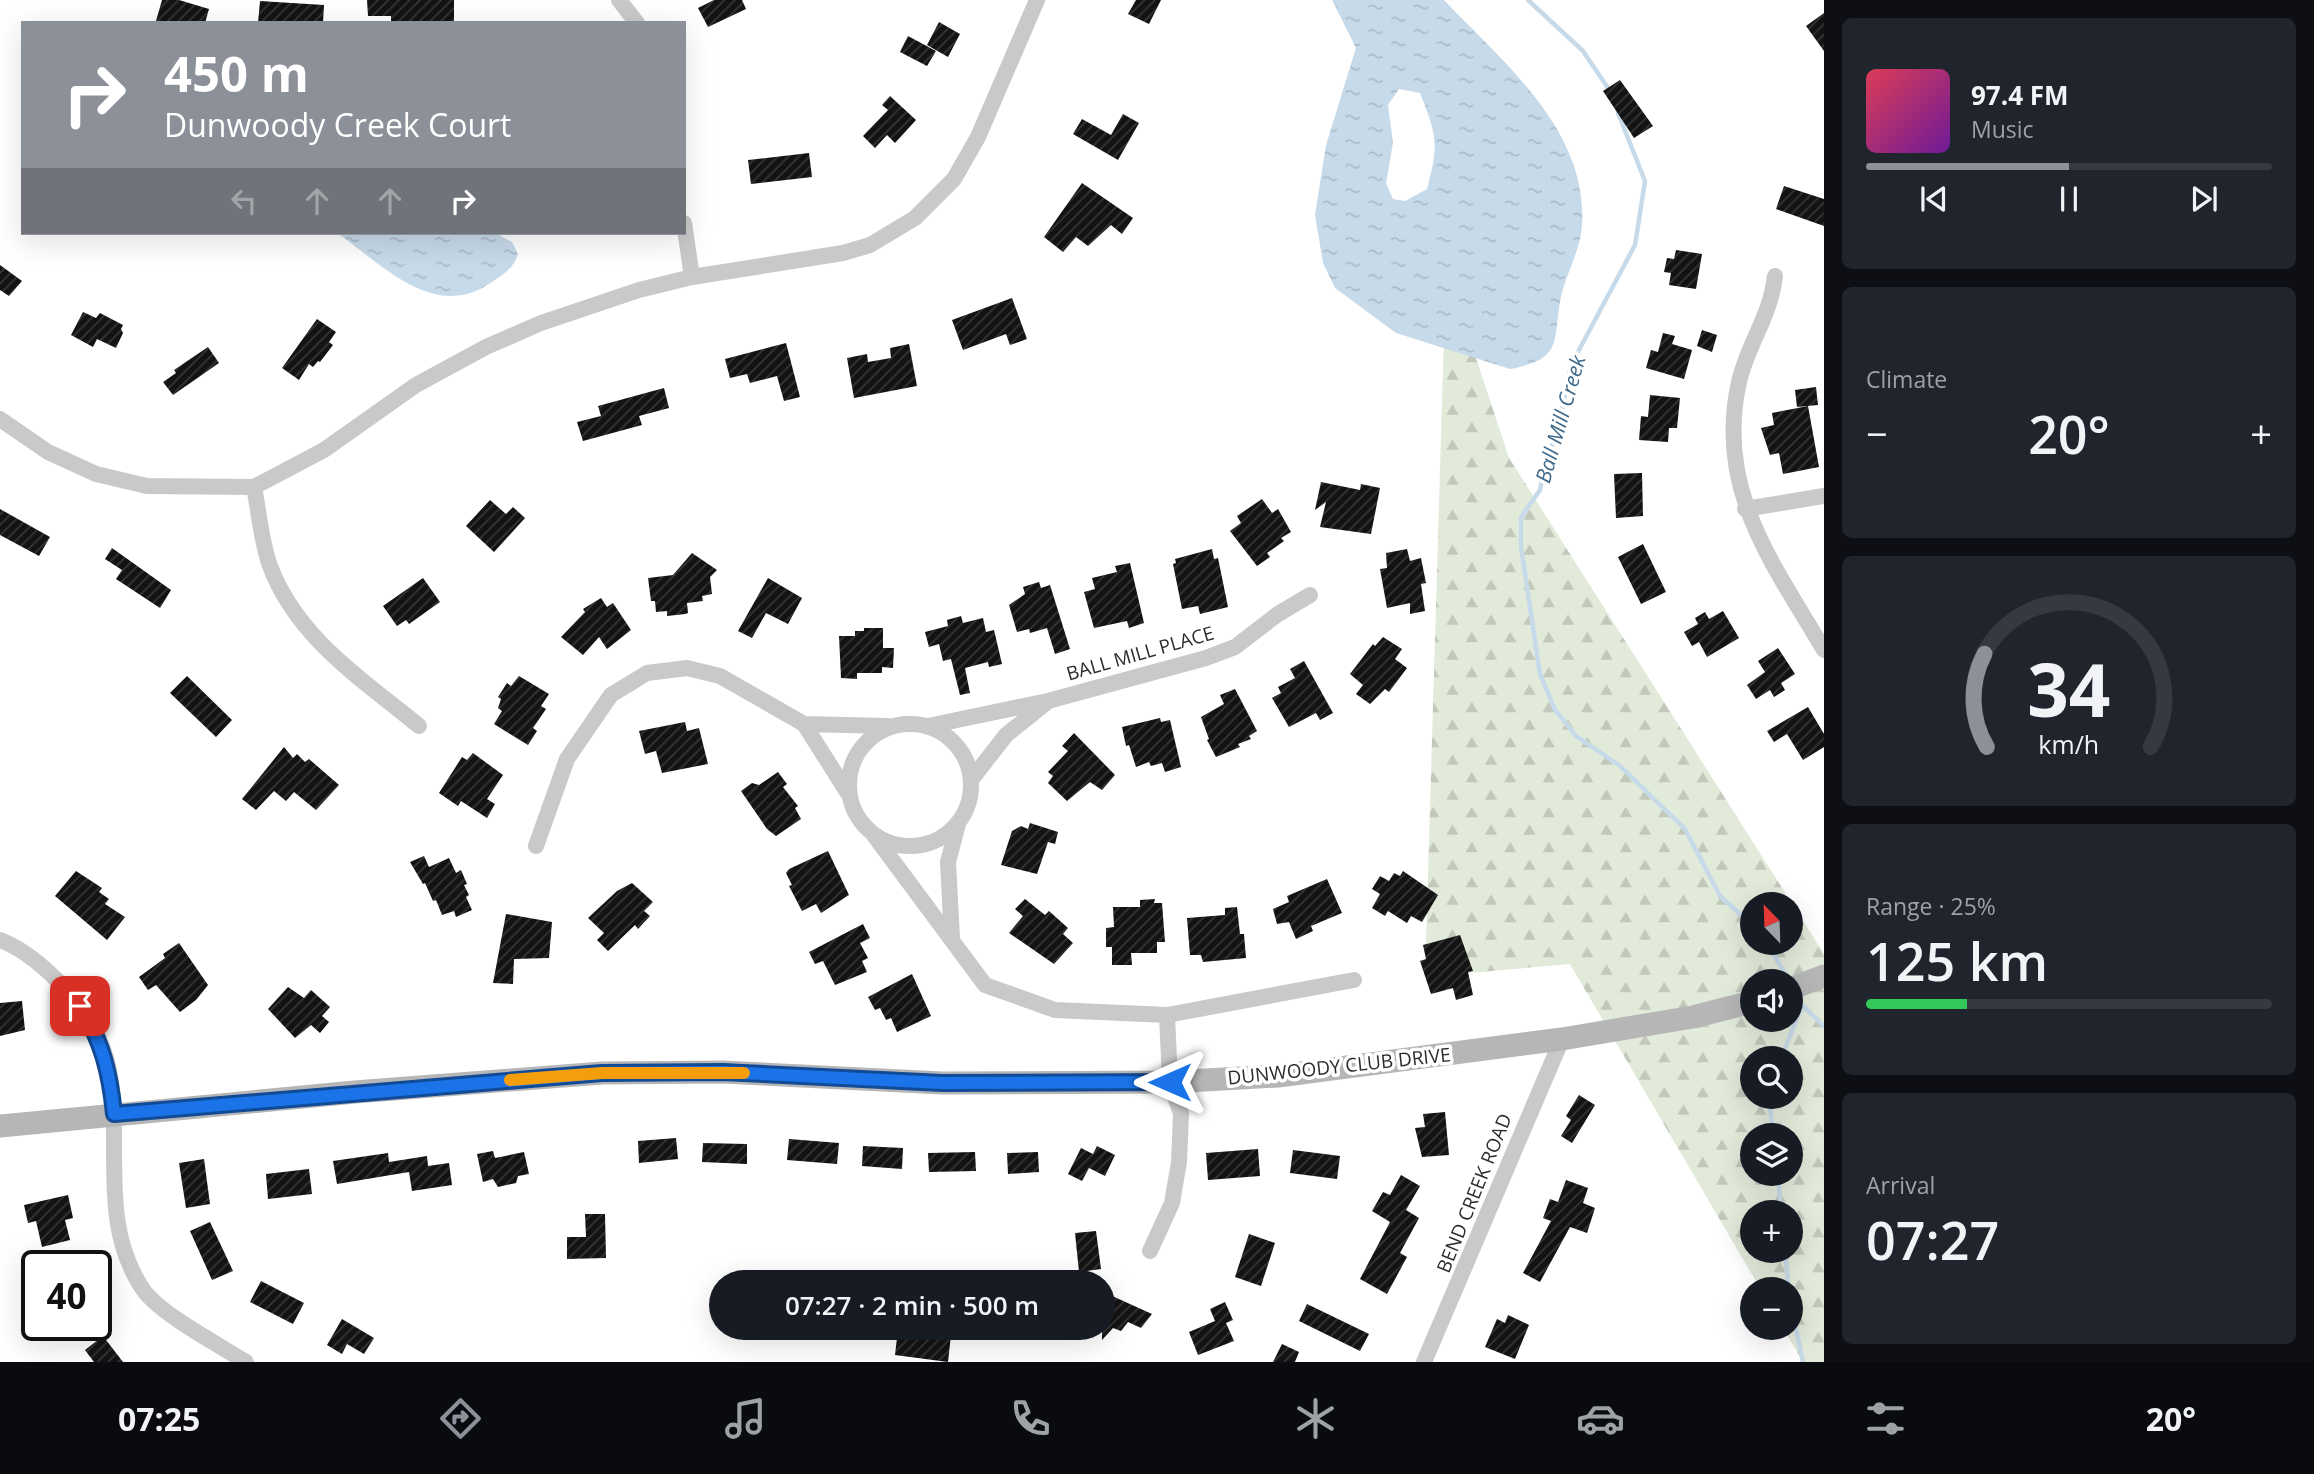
<!DOCTYPE html>
<meta charset="utf-8">
<style>
:root{--surface:#171b24;--page:#20242c;--text:#f1f3f6;--muted:#9ea1a6;--line:#363941;--accent:#8c9099}
body{margin:0;font-family:"Open Sans",sans-serif;background:var(--page);color:var(--text);height:100vh;display:flex;flex-direction:column;font-size:26px;white-space:nowrap}
*{box-sizing:border-box;margin:0}
p{font-size:23px;color:var(--muted)}
.icon{flex:none;width:38px;height:38px;fill:none;stroke:currentColor;stroke-width:2;stroke-linecap:round;stroke-linejoin:round}
.map{position:relative;flex:1;overflow:hidden}
.side{display:flex;flex-direction:column;gap:18px;padding:18px;background:#0d0f14;width:490px}
.side>*{flex:none}
.hud{position:absolute;left:21px;top:21px;width:665px;height:214px;border-radius:0px;box-shadow:0 7px 28px #0002;background:#8c9099;color:#fff;overflow:hidden}
.needle{width:46px;rotate:337deg}
.tools{position:absolute;left:1740px;top:892px;display:grid;gap:14px}
.tools a{display:grid;place-items:center;width:63px;height:63px;border-radius:50%;background:var(--surface);box-shadow:0 7px 28px #0002;font-size:35px}
.speed{position:absolute;left:21px;top:1250px;display:flex;gap:14px;font-size:35px;font-weight:700;text-align:center}
.speed>*{display:grid;place-content:center;width:91px;height:91px;border-radius:50%;background:var(--surface);box-shadow:0 7px 28px #0002;line-height:1}
.speed .limit{border:4px solid #111;border-radius:10px;background:#fff;color:#111}
.pin{position:absolute;display:grid;place-items:center;width:60px;height:60px;color:#fff;margin:-30px;border-radius:14px;box-shadow:0 4px 10px #0006}
.me{position:absolute;width:77px;margin:-38px;rotate:270deg;stroke-linejoin:round;filter:drop-shadow(0 0 5px #0008)}
.turn{display:flex;align-items:center;gap:24px;height:147px;padding:0 28px;font-size:32px}
.turn .icon{width:91px;height:91px;stroke-width:2.5}
.turn b{display:block;font-size:49px;line-height:60px}
.lanes{display:flex;align-items:center;height:66px;padding:0 28px;background:#0003;justify-content:center;gap:35px;direction:ltr}
.lanes .off{opacity:.35}
.big{font-size:52px;font-weight:600;line-height:1.1}
.side .tile{flex:1;display:flex;flex-direction:column;justify-content:center;gap:10px;min-width:0;padding:0 24px;border-radius:10px;background:var(--page)}
.side .dial{align-items:center;gap:0}
.dial svg{height:182px;overflow:visible;fill:none;stroke:var(--line);stroke-width:7;stroke-linecap:round;text-anchor:middle}
.dial text{fill:var(--text);stroke:none}
.song{display:flex;align-items:center;gap:21px}
.cover{width:84px;height:84px;border-radius:10px;background:linear-gradient(135deg,hsl(350 70% 55%),hsl(280 70% 35%))}
.played{height:7px;border-radius:4px;background:linear-gradient(90deg,var(--accent) 50%,var(--line) 50%)}
.keys{display:flex;justify-content:space-around;direction:ltr}
.heat{display:flex;justify-content:space-between;align-items:center;font-size:38px;direction:ltr}
.charge{height:10px;border-radius:5px;background:linear-gradient(90deg,#34c759 25%,var(--line) 0)}
.trip{position:absolute;left:709px;top:1270px;width:406px;height:70px;border-radius:35px;background:var(--surface);box-shadow:0 7px 28px #0002;font-weight:600;line-height:70px;text-align:center}
.menu{display:flex;height:112px;justify-content:space-around;align-items:center;background:#090b0e;color:var(--muted)}
.menu .icon{width:49px;height:49px}
.menu .selected{color:var(--accent)}
.menu b{font-size:32px;color:var(--text)}
main{display:flex;flex:1;min-height:0}
.map>svg:first-child{display:block}
.forest{fill:url(#forest-firs);fill-rule:evenodd}
.water{fill:url(#water-ripples);fill-rule:evenodd}
.lines{fill:none;stroke-linecap:round;stroke-linejoin:round}
.stream{stroke:#c7dae9;stroke-width:4.5}
.building{fill:url(#building-hatch)}
.street{stroke:#c9c9c9;stroke-width:16}
.secondary{stroke:#b6b6b6;stroke-width:23}
.route-casing{stroke:#114b97;stroke-width:18}
.route{stroke:#1a73e8;stroke-width:12}
.slow{stroke:#f59e0b;stroke-width:12}
.labels{text-anchor:middle;dominant-baseline:central;stroke-width:7;stroke-linejoin:round;paint-order:stroke}
.street-label{font-size:19px;fill:#2c2c2c;stroke:#fff}
.water-label{font-size:21px;font-style:italic;fill:#3e698a;stroke:#fff}
</style>
<main>
<div class="map">
<svg width="1824" height="1362" viewBox="0 0 1824 1362">
<defs>
<pattern id="forest-firs" width="22" height="20" patternUnits="userSpaceOnUse" patternTransform="scale(1.75)"><rect width="22" height="20" fill="#e2eada"/><path d="M5 1l3.5 6h-7zM16 11l3.5 6h-7z" fill="#c2c9bb"/></pattern>
<pattern id="water-ripples" width="26" height="14" patternUnits="userSpaceOnUse" patternTransform="scale(1.75)"><rect width="26" height="14" fill="#c7dae9"/><path d="M2 4q2-2 4 0t4 0M15 11q2-2 4 0t4 0" fill="none" stroke="#abbbc8"/></pattern>
<pattern id="building-hatch" width="6" height="6" patternUnits="userSpaceOnUse" patternTransform="scale(1.75)"><rect width="6" height="6" fill="#131313"/><path d="M-1 1l2-2M0 6l6-6M5 7l2-2" fill="none" stroke="#363636"/></pattern>
</defs>
<rect width="100%" height="100%" fill="#fff"/>
<path class="forest" d="M1446,267l63,191 315,496v408h-21l-20,-34h7v-38h-29l-191,-326 -145,13zM1752,905h38v38h-38zM1752,982h38v38h-38zM1752,1059h38v38h-38zM1752,1136h38v38h-38zM1752,1213h38v38h-38z"/>
<path class="water" d="M1332,0h112c59,62 144,130 138,225 -1,26 -18,51 -22,77 -7,42 2,57 -50,67l-114,-36 -61,-45 -12,-25 -8,-48 11,-70 30,-97zM1399,89l21,4c17,43 19,51 7,96l-22,12 -12,-2 -7,-16 7,-40 -5,-38z
M337,233h158l17,9 6,12c-5,16 -16,21 -29,30 -57,37 -108,-21 -152,-51z"/>
<g class="lines">
<path class="stream" d="M1528,0l55,51 27,40
M1618,113l27,68 -10,64 -64,120 -13,64 -13,35 -5,26 -19,27v30l19,127 15,36 21,26 43,29 66,64 35,67 32,29
M1767,943l22,38
M1796,993l6,12 22,21
M1781,1059l21,-54
M1769,1097l4,39
M1778,1174l3,39
M1785,1251l4,39
M1790,1301l13,61"/>
</g>
<path class="building" d="M162,0h17l30,9 -4,14 -49,-2z
M367,0h87v23h-63v-7h-23z
M714,0h28l4,9 -38,18 -10,-19z
M1136,0h25l-12,24 -21,-10z
M260,1l64,4 -1,18h-65z
M1824,13v38l-18,-25z
M939,22l21,12 -12,23 -21,-12z
M908,36l28,15 -9,15 -27,-14z
M1620,80l33,46 -19,12 -31,-47z
M890,96l26,24 -21,23 -8,-8 -12,13 -12,-12 25,-26 -6,-5z
M1123,114l16,9 -21,37 -45,-26 9,-15 29,16z
M809,153l3,24 -61,7 -3,-24z
M1082,183l51,35 -11,16 -11,-9 -23,21 -12,-9 -13,15 -19,-15z
M1784,186l40,13v27l-48,-17z
M1676,250l26,4 -6,35 -27,-4 2,-12 -7,-1 3,-14 7,1z
M0,265l22,16 -13,15 -9,-6z
M1012,298l15,41 -17,6 -4,-11 -43,16 -11,-30z
M83,312l13,6 4,-5 23,12 -2,4 2,4 -7,15 -19,-9 -4,8 -22,-12z
M317,319l19,13 -7,10 4,3 -13,17 -2,-1 -5,6 -4,-3 -10,16 -17,-12z
M1702,330l15,5 -5,17 -15,-6z
M1663,333l12,3 -3,8 20,6 -8,29 -38,-11 5,-18 7,2z
M786,343l14,54 -16,4 -7,-25 -27,7 -3,-9 -17,4 -5,-19z
M909,344l8,42 -63,12 -7,-40 20,-4 1,8 23,-4 -1,-10z
M208,347l11,16 -46,32 -10,-13 13,-9 -2,-3z
M1816,387l2,18 -21,2 -2,-17z
M664,388l5,20 -30,8 3,9 -59,16 -6,-19 24,-6 -3,-10z
M1650,395l30,3 -3,30h-8l-1,14 -29,-2 2,-24 7,1z
M1808,406l11,61 -36,7 -4,-21 -9,2 -9,-27 13,-3 -2,-12z
M1642,473l1,43 -27,2 -2,-44z
M1321,482l39,8 1,-6 19,4 -9,46 -51,-7 6,-25 -11,8z
M1262,499l10,14 6,-4 13,23 -10,6 3,3 -17,12 3,4 -13,9 -27,-35 11,-8 -4,-7z
M490,500l16,14 7,-7 12,11 -31,34 -28,-26z
M0,509l50,28 -11,19 -39,-21z
M1643,544l23,48 -25,12 -23,-47z
M112,548l59,42 -11,18 -44,-29 6,-9 -17,-11z
M1212,549l2,10 4,-1 10,49 -28,7 -2,-8 -16,3 -9,-45 3,-1 -1,-4z
M1407,549l3,12 11,-3 5,25 -5,1 4,27 -15,3v-11l-23,5 -7,-39 7,-1 -1,-15z
M692,553l25,17 -7,7 2,17 -10,2 1,5 -16,2 1,10 -3,1 -18,2v-5l-11,1 -1,-11h-4l-3,-23 25,-3z
M1130,563l14,60 -15,5 -2,-7 -33,7 -10,-36 11,-3 -3,-11 25,-6 -2,-6z
M423,578l17,24 -31,22 -3,-4 -9,6 -14,-20z
M768,578l34,20 -14,26 -22,-11 -14,25 -14,-7z
M1039,582l2,6 9,-3 20,64 -15,5 -8,-26 -17,5 -1,-4 -12,3 -8,-27 16,-11 -2,-7z
M601,598l6,9 6,-4 18,27 -24,19 -8,-12 -16,18 -22,-18 24,-25 -2,-3z
M1723,611l16,27 -32,19 -8,-15 -7,4 -8,-14 14,-8 -3,-6 10,-6 4,7z
M961,616l2,7 20,-5 3,14 8,-2 8,34 -13,3 -1,-5 -23,6 5,25 -10,2 -9,-36 -8,2 -4,-17 -10,3 -4,-15 23,-6 -1,-6z
M864,628h19v20h11l-1,20 -11,-1v6h-25v6l-16,-1 -2,-42h16v-5h9z
M1383,637l19,12 -7,10 12,9 -18,24 -4,-3 -15,15 -14,-10 7,-9 -13,-11 23,-30 2,2z
M1778,648l17,26 -14,9 4,7 -11,7 -4,-7 -14,9 -9,-14 18,-13 -7,-11z
M1304,661l29,52 -13,7 -4,-7 -27,14 -17,-29 9,-5 -3,-6 17,-9 -5,-9z
M187,676l45,44 -16,17 -46,-44z
M519,676l30,18 -8,12 5,3 -13,19 4,3 -9,14 -34,-21 8,-13 -4,-3 3,-9 -3,-2 9,-14 4,3z
M1235,689l22,42 -8,5 2,3 -13,5 2,3 -24,10 -9,-17 2,-1 -8,-22 23,-13 -4,-9z
M1808,707l16,27v13l-21,13 -16,-26 -13,8 -7,-11z
M1160,718l1,4 9,-2 11,47 -16,5 -3,-9 -11,3 -2,-4 -13,5 -7,-22 -3,1 -4,-19z
M685,722l2,9 12,-3 9,36 -46,9 -6,-22 -11,3 -6,-23z
M1074,733l41,42 -13,15 -12,-8 -23,19 -19,-18 5,-7 -5,-4 20,-21 -6,-5z
M284,747l9,11 4,-4 8,8 4,-3 30,26 -23,25 -22,-18 -8,9 -12,-10 -18,19 -14,-11z
M473,753l30,22 -16,24 8,5 -8,14 -26,-17 -3,5 -19,-13 23,-36 5,3z
M778,772l9,12 -4,3 15,19 -3,2 6,11 -25,17 -9,-7 -26,-38 11,-8 7,2z
M1030,823l28,9 -3,12 -7,-2 -11,32 -36,-9 11,-34 9,-5 7,3z
M828,851l21,44 -28,18 -5,-9 -14,7 -13,-25 3,-1 -6,-12 3,-4z
M424,856l5,11 20,-9 7,15 5,-3 6,14 -3,1 5,10 -3,2 6,13 -16,7 -2,-6 -12,4 -6,-15 -3,1 -8,-18 -2,1 -13,-22z
M76,871l26,17 -3,4 10,7 -4,5 20,13 -18,23 -52,-44z
M1403,871l35,24 -16,27 -11,-6 -4,7 -19,-12 -3,5 -13,-8 8,-14 -8,-5 8,-13 9,5 5,-8 6,3z
M1327,879l15,34 -31,13 2,5 -17,8 -7,-17 -12,2 -4,-15 16,-7 -2,-6z
M632,883l21,19 -9,9 6,5 -12,13 -3,-4 -27,26 -11,-11 7,-7 -16,-15 29,-27z
M1025,899l20,16 4,-4 19,17 -5,6 10,9 -19,21 -45,-31 14,-17 -8,-7z
M1155,899l-1,4h8l3,39h-8v11h-26l1,12h-20v-18h-6v-19l8,-1 -1,-20h27v-7z
M1237,907l3,27h4l2,24 -43,4 -2,-7h-11l-3,-37 38,-3v-7z
M506,914l46,8 -3,36 -35,1 -1,25 -20,-1z
M863,924l7,14 -10,5 8,15 -6,3 5,11 -32,13 -12,-24 -8,3 -6,-12z
M1460,935l13,36 -5,1 5,23 -17,5 -3,-12 -22,6 -11,-33 6,-2 -3,-14z
M179,943l29,42 -12,15 -16,12 -24,-27 -8,5 -9,-13 26,-19 -2,-4z
M912,974l19,42 -34,16 -6,-14 -5,2 -6,-12 -5,2 -7,-13z
M288,987l16,11 7,-8 19,17 -8,9 7,6 -9,11 -9,-8 -16,13 -27,-29z
M22,1001l3,29 -25,6v-33z
M1579,1095l16,10 -23,38 -11,-7 10,-16 -5,-4z
M1445,1112l4,43 -27,2 -7,-29 10,-1 -2,-13z
M676,1138l2,21 -39,4 -1,-22z
M789,1139l50,4 -2,21 -50,-4z
M703,1143l44,1v20l-45,-2z
M863,1146l40,2 -1,21 -40,-3z
M1097,1146l18,9 -10,21 -16,-8 -7,13 -14,-7 13,-26 12,6z
M1258,1149l2,27 -52,4 -2,-27z
M1293,1150l47,6 -3,23 -47,-6z
M493,1151l2,7 29,-6 5,22 -11,2 -2,7 -18,4 -5,-8 -10,3 -6,-28z
M975,1152l1,19 -47,1 -1,-19z
M1038,1152l1,20 -31,2 -1,-21z
M388,1153l1,9 38,-6 1,10 21,-3 3,22 -40,6 -3,-19 -72,12 -4,-23z
M204,1159l6,45 -24,4 -7,-45z
M309,1169l3,25 -44,5 -2,-25z
M1401,1175l19,11 -14,24 13,8 -19,35 7,4 -20,37 -27,-15 30,-57 -18,-11 11,-19 7,3z
M1566,1180l22,8 -5,15 12,5 -8,25 -17,-6 -30,55 -17,-9 28,-52 -8,-3 7,-19 8,3z
M68,1195l5,23 -8,2 5,20 -28,7 -6,-26 -8,2 -4,-18z
M585,1214h20l1,44 -39,1v-22h19z
M210,1222l23,49 -21,9 -22,-49z
M1096,1231l5,38 -22,3 -4,-39z
M1249,1234l26,9 -14,43 -26,-9z
M261,1281l43,22 -11,21 -43,-22z
M1110,1295l42,19 -11,14 -13,-6 -7,9 -8,-3 -11,12v-29z
M1225,1302l8,18 -7,3 8,18 -36,14 -9,-23 26,-11 -5,-12z
M1307,1304l62,30 -9,17 -61,-30z
M1508,1315l21,10 -14,34 -30,-12 12,-28 8,4z
M342,1319l32,19 -10,16 -17,-10 -5,10 -15,-9z
M898,1329l53,6 -3,27 -53,-7z
M103,1336l20,26h-29l-9,-12z
M1282,1344l17,8 -4,10h-22z"/>
<g class="lines">
<path class="street" d="M619,0l18,23
M684,223l8,54
M1775,276c-5,42 -27,67 -36,106 -24,107 33,180 85,268
M0,419l48,33 48,22 51,12 107,1 70,-37 92,-65 70,-38 55,-24 98,-33 53,-13 151,-24 27,-8 45,-27 39,-39 24,-42 59,-137
M254,487c5,25 7,54 16,79 27,72 92,113 149,160
M1745,509l79,-13
M849 785a61 61 0 1 1 122 0a61 61 0 1 1-122 0Z
M804,724l84,2
M928,726l120,-25 158,-43 29,-11 43,-33 32,-19
M971,780l35,-45 40,-32
M873,834l112,151 70,25 112,5 3,67 11,32 -2,48 -7,41 -22,48
M536,846l31,-87 44,-64 36,-22 40,-5 33,8 84,48 45,71
M952,939l-4,-77 10,-38
M0,940c26,10 49,31 67,51 21,24 38,52 43,84 12,72 -11,147 32,213 16,25 77,57 104,74
M1167,1015l187,-35
M1424,1362l138,-323"/>
<path class="secondary" d="M1790,989l34,-13
M0,1126l355,-34 247,-19 121,-1 219,11 228,-1 108,-6 284,-37 131,-22 59,-15"/>
</g>
<g class="lines">
<defs>
<path id="route" d="M80,1006c22,35 30,67 34,108l488,-41 121,-1 219,11 228,-1"/>
</defs>
<use href="#route" class="route-casing"/>
<use href="#route" class="route"/>
<path class="slow" d="M510,1080l92,-7h142"/>
</g>
<g class="labels">
<g class="street-label">
<text transform="translate(1140 653) rotate(-16)">BALL MILL PLACE</text>
<text transform="translate(1339 1066) rotate(-6)">DUNWOODY CLUB DRIVE</text>
<text transform="translate(1474 1193) rotate(-68)">BEND CREEK ROAD</text>
</g>
<g class="water-label">
<text transform="translate(1560 419) rotate(-74)">Ball Mill Creek</text>
</g>
</g>
</svg>
<div class="tools">
<a><svg class="needle" viewBox="-14 -14 28 28"><path d="M0-13l5 13h-10z" fill="#e53935"/><path d="M0 13l5-13h-10z" fill="#9ea1a6"/></svg></a>
<a><svg class="icon" aria-label="sound" viewBox="0 0 24 24"><path d="M4 9h4l5-4v14l-5-4H4zM17 9q2 3 0 6"/></svg></a>
<a><svg class="icon" aria-label="search" viewBox="0 0 24 24"><circle cx="10" cy="10" r="6"/><path d="M15 15l6 6"/></svg></a>
<a><svg class="icon" aria-label="layers" viewBox="0 0 24 24"><path d="M12 4l9 5-9 5-9-5zM3 14l9 5 9-5"/></svg></a>
<a>+</a>
<a>−</a>
</div>
<div class="speed"><div class="limit">40</div></div>
<div class="pin" style="left:80px;top:1006px;background:#d93025"><svg class="icon" aria-label="arrive" viewBox="0 0 24 24"><path d="M6 21V4h12l-3 4 3 4H6"/></svg></div>
<svg class="me" style="left:1170px;top:1082px" viewBox="-20 -20 40 40"><path d="M0-17L14 15 0 8-14 15z" fill="#1a73e8" stroke="#fff" stroke-width="4"/></svg>
<div class="trip">07:27 · 2 min · 500 m</div>
<div class="hud">
<div class="turn"><svg class="icon" aria-label="right" viewBox="0 0 24 24"><path d="M7 20v-9h11M14 6l5 5-5 5"/></svg><div><b>450 m</b>Dunwoody Creek Court</div></div>
<div class="lanes"><svg class="icon off" aria-label="left" viewBox="0 0 24 24"><path d="M17 20v-9H6M10 6l-5 5 5 5"/></svg><svg class="icon off" aria-label="ahead" viewBox="0 0 24 24"><path d="M12 20V5M6 11l6-6 6 6"/></svg><svg class="icon off" aria-label="ahead" viewBox="0 0 24 24"><path d="M12 20V5M6 11l6-6 6 6"/></svg><svg class="icon" aria-label="right" viewBox="0 0 24 24"><path d="M7 20v-9h11M14 6l5 5-5 5"/></svg></div>
</div>
</div>
<section class="side">
<div class="tile">
<div class="song"><i class="cover"></i><div><b>97.4 FM</b><p>Music</p></div></div>
<div class="played"></div>
<div class="keys"><svg class="icon" aria-label="previous" viewBox="0 0 24 24"><path d="M18 5L8 12l10 7zM5 5v14"/></svg><svg class="icon" aria-label="pause" viewBox="0 0 24 24"><path d="M8 5v14M16 5v14"/></svg><svg class="icon" aria-label="next" viewBox="0 0 24 24"><path d="M6 5l10 7-10 7zM19 5v14"/></svg></div>
</div>
<div class="tile"><p>Climate</p>
<div class="heat"><a>−</a><b class="big">20°</b><a>+</a></div>
</div>
<div class="tile dial"><svg viewBox="0 0 100 80">
<path d="M14 69A42 42 0 1 1 86 69"/>
<path d="M14 69A42 42 0 0 1 13 28" stroke="#8c9099"/>
<text x="50" y="56" font-size="32" font-weight="700">34</text>
<text x="50" y="72" font-size="11">km/h</text>
</svg></div>
<div class="tile"><p>Range · 25%</p><b class="big">125 km</b><div class="charge"></div></div>
<div class="tile"><p>Arrival</p><b class="big">07:27</b></div>
</section>
</main>
<nav class="menu">
<b>07:25</b>
<svg class="icon selected" aria-label="directions" viewBox="0 0 24 24"><path d="M12 3l9 9-9 9-9-9zM9 14v-3h6M13 9l2 2-2 2"/></svg>
<svg class="icon" aria-label="music" viewBox="0 0 24 24"><path d="M9 18V5l10-2v13"/><circle cx="6" cy="18" r="3"/><circle cx="16" cy="16" r="3"/></svg>
<svg class="icon" aria-label="phone" viewBox="0 0 24 24"><path d="M5 4h4l2 5-3 2q2 4 5 5l2-3 5 2v4C11 20 4 13 5 4z"/></svg>
<svg class="icon" aria-label="climate" viewBox="0 0 24 24"><path d="M12 3v18M4 7l16 10M4 17L20 7"/></svg>
<svg class="icon" aria-label="car" viewBox="0 0 24 24"><path d="M5 17H2v-5l4-1 3-4h7l3 4 3 1v5h-3M9 17h6M6 11h13"/><circle cx="7" cy="17" r="2"/><circle cx="17" cy="17" r="2"/></svg>
<svg class="icon" aria-label="filters" viewBox="0 0 24 24"><path d="M4 7h16M4 17h16"/><circle cx="9" cy="7" r="2"/><circle cx="15" cy="17" r="2"/></svg>
<b>20°</b>
</nav>
